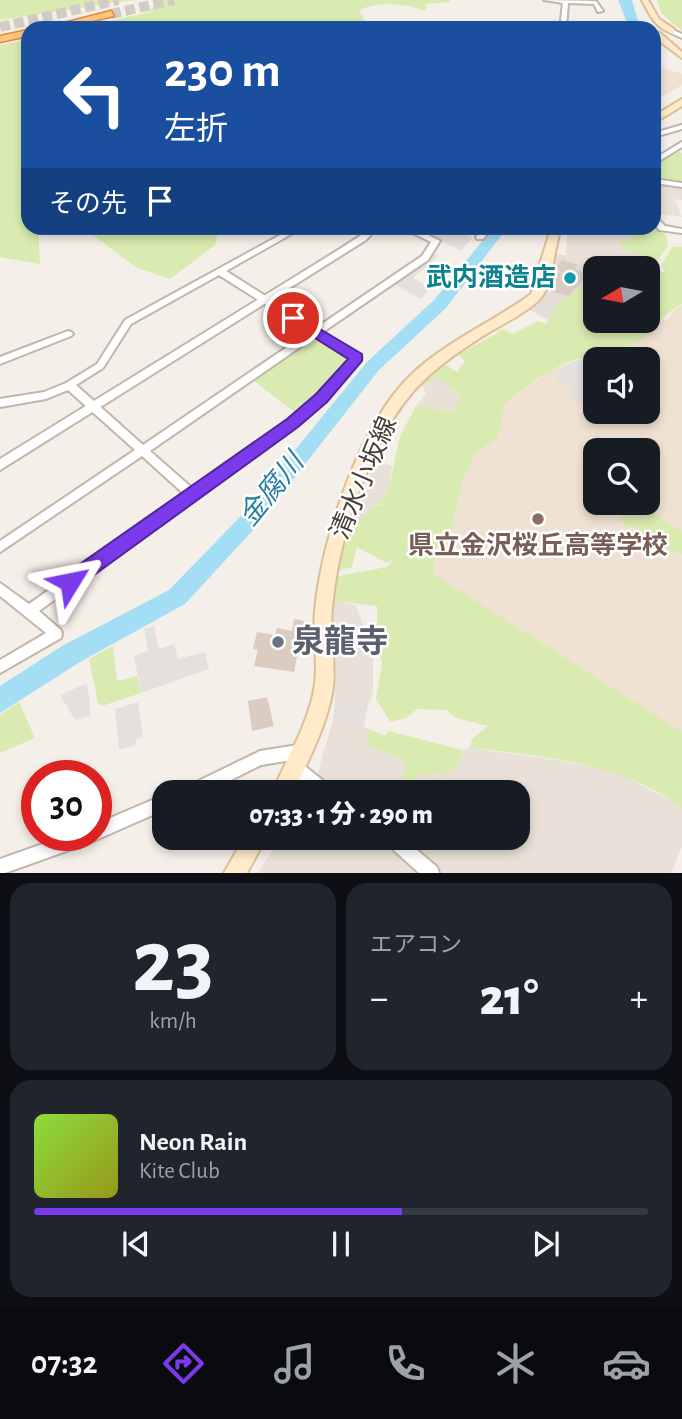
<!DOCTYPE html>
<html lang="ja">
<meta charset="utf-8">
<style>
:root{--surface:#171b24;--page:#20242c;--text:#f1f3f6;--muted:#9ea1a6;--line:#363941;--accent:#7c3aed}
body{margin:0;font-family:"Alegreya Sans","Noto Sans JP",sans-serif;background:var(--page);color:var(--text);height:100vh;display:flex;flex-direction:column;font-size:26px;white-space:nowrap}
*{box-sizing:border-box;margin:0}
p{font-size:23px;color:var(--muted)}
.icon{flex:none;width:38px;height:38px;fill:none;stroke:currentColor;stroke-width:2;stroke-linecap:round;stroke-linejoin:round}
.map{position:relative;height:873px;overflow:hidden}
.details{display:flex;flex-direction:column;gap:10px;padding:10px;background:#0d0f14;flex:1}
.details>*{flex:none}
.banner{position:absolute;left:21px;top:21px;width:640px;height:214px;border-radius:21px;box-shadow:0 4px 10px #0003;background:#1a4fa0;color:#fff;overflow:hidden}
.needle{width:46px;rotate:260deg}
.fabs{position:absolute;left:583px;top:256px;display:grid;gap:14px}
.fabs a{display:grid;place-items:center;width:77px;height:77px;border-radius:14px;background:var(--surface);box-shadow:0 4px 10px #0003;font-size:35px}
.speed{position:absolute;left:21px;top:760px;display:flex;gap:14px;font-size:35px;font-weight:700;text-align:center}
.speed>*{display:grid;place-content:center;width:91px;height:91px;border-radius:50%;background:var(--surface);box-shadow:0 4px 10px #0003;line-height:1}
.speed .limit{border:10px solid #d22;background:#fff;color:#111}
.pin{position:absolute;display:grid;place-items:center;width:60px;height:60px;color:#fff;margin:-30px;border:4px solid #fff;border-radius:50%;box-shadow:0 2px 7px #0007}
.me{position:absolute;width:77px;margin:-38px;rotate:55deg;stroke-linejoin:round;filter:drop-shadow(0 0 5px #0008)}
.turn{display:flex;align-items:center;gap:24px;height:147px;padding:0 28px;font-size:32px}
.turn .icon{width:91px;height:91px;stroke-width:2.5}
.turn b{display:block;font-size:49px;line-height:60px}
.then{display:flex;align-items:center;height:66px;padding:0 28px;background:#0003;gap:14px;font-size:26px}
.big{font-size:52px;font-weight:800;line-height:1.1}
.details .tile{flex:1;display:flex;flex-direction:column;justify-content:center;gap:10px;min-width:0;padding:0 24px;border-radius:21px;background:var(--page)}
.details .dial{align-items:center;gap:0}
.dial b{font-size:91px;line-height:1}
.song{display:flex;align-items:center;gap:21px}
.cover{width:84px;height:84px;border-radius:10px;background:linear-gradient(135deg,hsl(90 70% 55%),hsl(60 70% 35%))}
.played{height:7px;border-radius:4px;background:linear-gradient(90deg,var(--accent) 60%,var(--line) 60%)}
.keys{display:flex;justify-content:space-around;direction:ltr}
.heat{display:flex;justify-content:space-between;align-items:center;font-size:38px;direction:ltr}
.details .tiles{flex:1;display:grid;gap:10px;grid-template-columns:1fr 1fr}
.tile:last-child{grid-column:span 2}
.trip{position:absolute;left:152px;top:780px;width:378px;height:70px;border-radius:21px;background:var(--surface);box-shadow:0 4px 10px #0003;font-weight:800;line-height:70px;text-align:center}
.menu{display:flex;height:112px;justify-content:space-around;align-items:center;background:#090b0e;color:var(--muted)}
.menu .icon{width:49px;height:49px}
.menu .selected{color:var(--accent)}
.menu b{font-size:32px;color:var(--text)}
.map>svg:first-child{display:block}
.residential{fill:#e9e1d7}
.industrial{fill:#e4deda}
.education{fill:#efe2d2;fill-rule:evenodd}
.green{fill:#d9ebb0}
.parking{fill:#e3e0dd}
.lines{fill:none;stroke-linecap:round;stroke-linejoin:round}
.canal{fill:#a3def4;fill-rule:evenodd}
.river{fill:#a3def4;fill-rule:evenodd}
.building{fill:#daccc0}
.trunk-tunnel{stroke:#d3ccc5;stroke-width:10;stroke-dasharray:10 4.5;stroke-linecap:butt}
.minor-casing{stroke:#c1b6ab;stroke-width:4}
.tertiary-casing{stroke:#c1b6ab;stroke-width:4}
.secondary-casing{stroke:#dabf99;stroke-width:4}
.trunk-casing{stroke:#e48a34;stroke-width:3}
.minor{fill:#fff;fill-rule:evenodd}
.tertiary{fill:#fff;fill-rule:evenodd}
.secondary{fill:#ffeac9;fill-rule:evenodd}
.trunk{fill:#ffc681;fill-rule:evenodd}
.route{fill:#7c3aed;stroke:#51269a;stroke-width:2}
.culture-dot{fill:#0f9aa8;stroke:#fff;stroke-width:2.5}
.education-dot{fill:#8d6e63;stroke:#fff;stroke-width:2.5}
.worship-dot{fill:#6b7280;stroke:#fff;stroke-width:2.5}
.labels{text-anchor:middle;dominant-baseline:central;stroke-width:5;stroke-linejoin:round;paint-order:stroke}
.culture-label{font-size:26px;font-weight:bold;fill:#0d838f;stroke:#fff;text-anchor:end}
.street-label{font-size:26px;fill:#493f37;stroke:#fff}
.education-label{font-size:26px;font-weight:bold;fill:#785e54;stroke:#fff}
.water-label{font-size:28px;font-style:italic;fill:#267fa1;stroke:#fff}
.near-worship-label{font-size:32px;font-weight:bold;fill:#5b616d;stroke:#fff;text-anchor:start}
</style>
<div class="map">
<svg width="682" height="873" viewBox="0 0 682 873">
<rect width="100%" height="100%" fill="#f5efe9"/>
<path class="residential" d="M658,185l24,4v11l-7,-1 7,18 -25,-3 -3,-18h4z
M568,228h74l2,4 -15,2 11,20 -4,8 -11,-3 -3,9 -30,2 -12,-3 -15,-7z
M436,377l23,17 -4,18 -39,-6 10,-13 -4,-7z
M375,461l17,5 -3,22 -10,16 -23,18 -14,21z
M334,601l22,4 17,49v41l-5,9 -17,-7 -2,5 -14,-1v-38l-6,-59z
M333,720l31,6 5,3 -2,16 39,17 15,10h17l6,4 15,-13 4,-13 6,-2 87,12 60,12 56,29 10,8v38l-11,26h-231l-38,-35h116v-45h-181l-21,-14z
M280,838h100l43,35h-165z"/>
<path class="industrial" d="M554,255h11v5l27,10 -9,11 5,2 -5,6 -25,14 -10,17 -20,-11 19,-20z"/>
<path class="education" d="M654,65l28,9v11l-27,16z
M682,305v227l-43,-29 -17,20 60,32v177l-249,-157 2,-15 18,-36 9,-41 13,-30 23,-15 7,-34 45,-34 96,-34 7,-11 9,-6 4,2 9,-12zM595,359h53v52h-53zM595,450h53v52h-53z"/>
<path class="green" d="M0,0h135l-135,20z
M158,0h292v2l-25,2 2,7c-24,-7 -45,-11 -68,-1l8,15 43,3h-331l70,-16z
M657,0h25v31l-21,-18z
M28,39v133l-7,11 7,18v27h10l2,36 -40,-7v-212z
M676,151l6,2v29l-27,-4v-13z
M655,222l3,10 8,2 2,11 -16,24 -16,-7 3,-8 -16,-4 -4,-8 11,-2 -1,-6 14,-2 -1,-4h12z
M83,228h136l-4,17 -45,34 -33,-11z
M672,247h10v57c-19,9 -28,29 -45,38 -21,11 -47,12 -68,20 -25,9 -44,26 -64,42l-7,34 -23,15 -13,30 -9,41 -18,36 -2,14 249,158v77c-53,-45 -146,-54 -213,-61l4,-10 15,-12 -32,-8 -10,-8 -29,-1 -11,9 -16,4 -14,-24 6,-35 -9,-35 4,-5v-17l-43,-5 -3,-11 2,-13 54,-10 6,-8 -6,4 -30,-16 -5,20 -16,4c3,-17 6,-36 20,-49 7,-6 12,-8 17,-16l9,-1 -3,-1 10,-16 11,-52 16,-30 39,6 4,-18 -23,-17 -14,9 1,-4 21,-18 13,8 8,-11 -7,-6 46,-26 8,5 26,-13 8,3 12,-21 29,-20 -4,-2 12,-11v50h53v-48h16l-2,-8z
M318,339l27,18 1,4 -32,37 -20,14 -41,-32z
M639,503l43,29v23l-60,-32v-8z
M113,646l4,35 20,-5 4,17 -39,13 -4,-3 -9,-44z
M19,702l16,36 -35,15v-38z
M369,729l16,7 3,-5 75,19 -4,13 -15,14 -6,-5 -9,5 -8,-5 -8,11 -10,-8 3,-13 -39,-17z"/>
<path class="parking" d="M429,228h22l21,10 -11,13 -38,-19z
M432,253l6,3 -25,22 17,10 -9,11 -27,-15z
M590,358l5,2v50l-28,-14 5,-7 -18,-8 16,-18z
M359,620l11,29 -34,11 -4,-30z
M154,626l5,23 15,-5 4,15 27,-7 4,17 -68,24 -7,-37 14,-5 -4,-22z
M87,683l4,33 -16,4 -15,-25z
M350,697l18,7 -4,22 -31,-6 2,-19 14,1z
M138,702l5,35 -7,2v6l-17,5 -4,-41z"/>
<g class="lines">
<path class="canal" d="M618,0h6l11,28h-6z"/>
<path class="river" d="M622,0h10l8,28h-10z
M493,228h14l-61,80 -67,62 -125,159 -69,75 -105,58 -80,51v-27l62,-40 107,-56 71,-73 127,-155 67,-62z"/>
</g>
<path class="building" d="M562,260l16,5 -3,4 13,5 -19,22 -15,-4 3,-3 -5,-3 8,-15 -5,-4z
M294,619l10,2 -10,51 -40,-6 4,-16 -5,-1 4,-17 18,3 2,-7 15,3z
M267,697l7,29 -22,5 -4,-30z"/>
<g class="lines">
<path class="trunk-tunnel" d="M111,14l63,-14
M0,27l118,-27"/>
<defs>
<path id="minor" d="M544,0l52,1 7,10 -5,1 -4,-8 -26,-1 -2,25h-6l3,-25z
M426,24l16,4 -18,-1z
M682,125v4l-28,8v-4z
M682,142v5l-28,17v-5z
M654,179l28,4v4l-28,-4z
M654,215l11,11 17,3v4l-23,-3 -5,-7z
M293,228h9l-76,43 90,57 106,-72 9,-14 -25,-12 -1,-2h9l26,13 -12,19 -105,72 39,26 -37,43 -29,25 -257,185 22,19 1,4 -1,4 -61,35v-13l46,-27 -46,-37v-13l29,21 155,-110 -42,-38 -142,96v-11l135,-91 -67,-60 -22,9 -46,8v-8l44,-7 22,-9 31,-19 28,-44zM219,275l90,57 -166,113 -67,-60 27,-17 28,-44zM316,336l35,23 -34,36 -29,25 -96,68 -42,-37z
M483,228h8l-8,11h-6l-1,-2z
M68,331l3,1 2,2 -2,2 -71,28v-7z
M304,744l5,2 2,5 -2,5 -5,2 -43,7 -56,28h-23l2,-5 76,-37z
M295,760l5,2 32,26 2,5h-19l-25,-21 -2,-5 2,-5z
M164,795v15l-75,33 -84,30h-5v-14l68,-24h28v-11z
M383,838h20l34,29 2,6h-20l-33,-30z"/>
<path id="tertiary" d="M671,29l11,5v4l-13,-6 -1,-1z
M367,228h10l-11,12 -366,230v-11l335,-207 25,-16z"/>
<path id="secondary" d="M642,0h6l11,19 15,10v4c-17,-2 -25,-19 -32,-33z
M654,33h6l22,19v6l-28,-21z
M682,99v7l-28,17v-7z
M551,228h10c-7,19 -8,57 -21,71 -13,13 -33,23 -49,32 -48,30 -82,54 -108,106 -27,52 -46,114 -51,172 -3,29 5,56 0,85 -7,35 -24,67 -39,99h-21c14,-33 33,-63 41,-98 7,-29 -1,-56 2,-84 6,-71 45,-188 97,-237 35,-33 81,-52 119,-80z
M244,838h22l-19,35h-23z"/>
<path id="trunk" d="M111,11l3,5 -53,12h-17z
M28,30v6l-28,6v-6z"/>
</defs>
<use href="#minor" class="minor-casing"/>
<use href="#tertiary" class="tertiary-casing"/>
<use href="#secondary" class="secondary-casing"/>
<use href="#trunk" class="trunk-casing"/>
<use href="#minor" class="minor"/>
<use href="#tertiary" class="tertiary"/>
<use href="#secondary" class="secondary"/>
<use href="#trunk" class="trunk"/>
</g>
<path class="route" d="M293,313l69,41v7l-35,41 -29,25 -222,161h-13l-2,-6 2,-6 224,-157 29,-25 32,-35 -60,-38v-7z"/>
<circle class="culture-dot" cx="570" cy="278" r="7"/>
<circle class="education-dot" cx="538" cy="519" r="7"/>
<circle class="worship-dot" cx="278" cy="642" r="7"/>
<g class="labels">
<g class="culture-label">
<text x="556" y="278">武内酒造店</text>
</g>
<g class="street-label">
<text transform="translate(364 478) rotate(-67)">清水小坂線</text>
</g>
<g class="education-label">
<text x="538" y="546">県立金沢桜丘高等学校</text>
</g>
<g class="water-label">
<text transform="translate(272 490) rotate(-51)">金腐川</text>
</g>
<g class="near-worship-label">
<text x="292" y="642">泉龍寺</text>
</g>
</g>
</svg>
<div class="fabs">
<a><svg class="needle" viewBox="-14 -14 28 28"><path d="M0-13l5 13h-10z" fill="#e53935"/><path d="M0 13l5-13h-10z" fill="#9ea1a6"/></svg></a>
<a><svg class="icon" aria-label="sound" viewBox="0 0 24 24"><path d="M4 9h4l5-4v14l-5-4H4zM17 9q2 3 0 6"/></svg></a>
<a><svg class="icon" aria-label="search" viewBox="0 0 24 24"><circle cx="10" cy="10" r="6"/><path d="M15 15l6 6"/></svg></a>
</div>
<div class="speed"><div class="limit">30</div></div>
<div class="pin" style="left:293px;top:318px;background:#d93025"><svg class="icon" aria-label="arrive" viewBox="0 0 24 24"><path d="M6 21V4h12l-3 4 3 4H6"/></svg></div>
<svg class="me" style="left:70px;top:582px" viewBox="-20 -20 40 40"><path d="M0-17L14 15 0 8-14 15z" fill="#7c3aed" stroke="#fff" stroke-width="4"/></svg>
<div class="trip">07:33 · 1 分 · 290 m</div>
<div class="banner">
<div class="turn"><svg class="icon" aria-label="left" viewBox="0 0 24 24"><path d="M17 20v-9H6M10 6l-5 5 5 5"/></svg><div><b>230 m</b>左折</div></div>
<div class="then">その先<svg class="icon" aria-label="arrive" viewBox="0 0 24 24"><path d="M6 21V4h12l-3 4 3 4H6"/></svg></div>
</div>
</div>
<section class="details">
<div class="tiles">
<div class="tile dial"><b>23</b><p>km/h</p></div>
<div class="tile"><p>エアコン</p>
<div class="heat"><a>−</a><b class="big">21°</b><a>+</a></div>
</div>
<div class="tile">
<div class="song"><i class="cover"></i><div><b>Neon Rain</b><p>Kite Club</p></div></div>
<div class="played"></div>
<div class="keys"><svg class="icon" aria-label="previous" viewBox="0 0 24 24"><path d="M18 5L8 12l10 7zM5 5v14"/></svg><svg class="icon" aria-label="pause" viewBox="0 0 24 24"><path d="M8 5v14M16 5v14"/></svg><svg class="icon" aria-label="next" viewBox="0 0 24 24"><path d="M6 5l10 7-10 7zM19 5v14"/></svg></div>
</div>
</div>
</section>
<nav class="menu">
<b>07:32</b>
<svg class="icon selected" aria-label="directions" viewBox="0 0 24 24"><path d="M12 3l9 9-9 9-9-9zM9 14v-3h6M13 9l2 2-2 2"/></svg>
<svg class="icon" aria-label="music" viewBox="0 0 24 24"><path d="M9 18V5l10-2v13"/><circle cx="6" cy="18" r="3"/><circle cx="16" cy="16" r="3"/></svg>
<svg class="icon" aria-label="phone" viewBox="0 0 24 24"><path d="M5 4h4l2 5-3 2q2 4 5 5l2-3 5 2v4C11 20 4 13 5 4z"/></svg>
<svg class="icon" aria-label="climate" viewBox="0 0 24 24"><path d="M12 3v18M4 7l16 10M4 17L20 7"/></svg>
<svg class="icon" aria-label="car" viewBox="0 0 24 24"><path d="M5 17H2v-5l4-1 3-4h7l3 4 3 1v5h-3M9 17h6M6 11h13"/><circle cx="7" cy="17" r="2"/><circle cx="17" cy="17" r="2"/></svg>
</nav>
